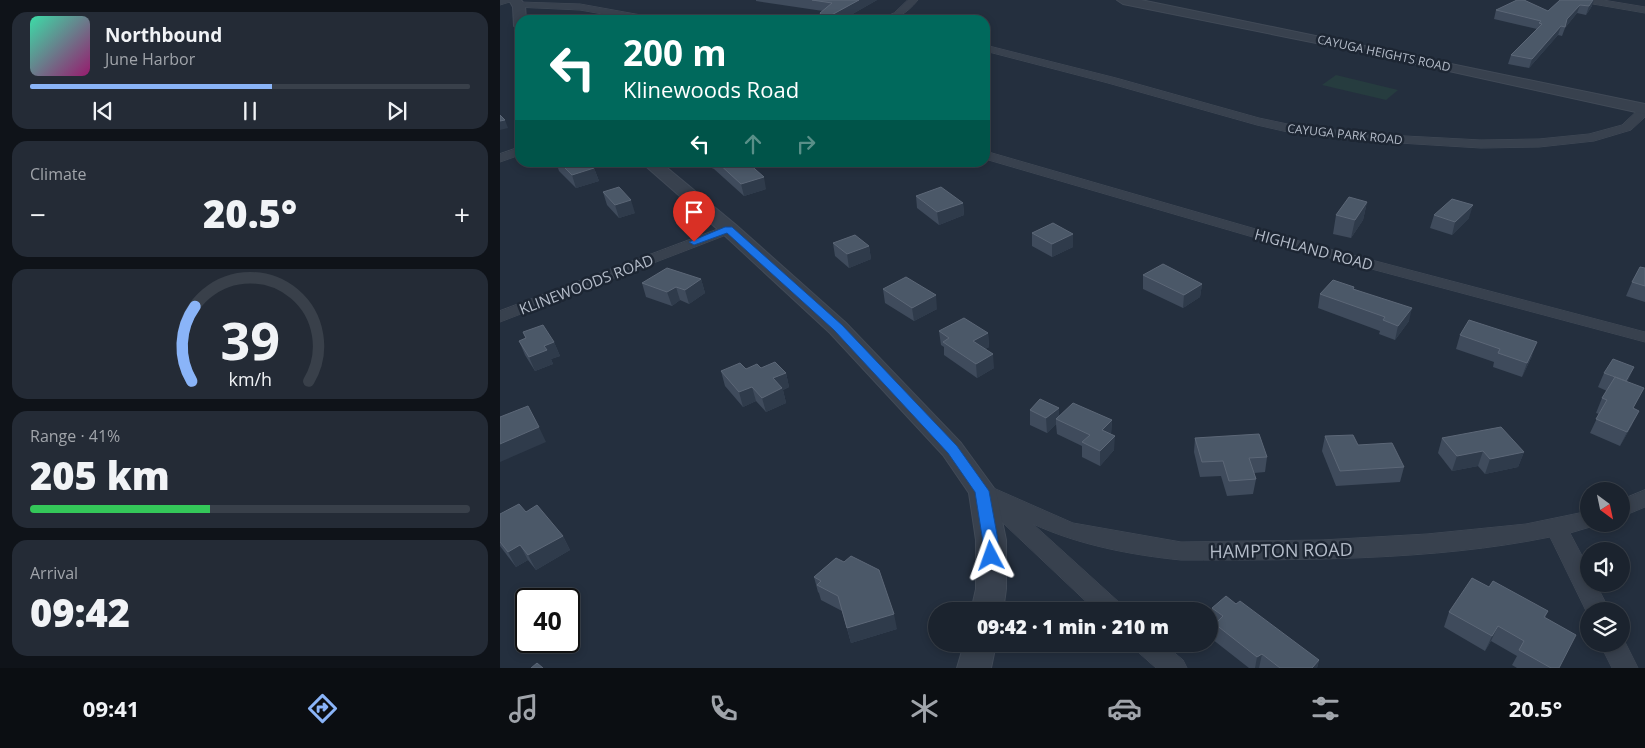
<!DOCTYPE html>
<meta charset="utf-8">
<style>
:root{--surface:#1b232e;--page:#242b36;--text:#f1f3f6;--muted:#a0a4aa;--line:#39404a;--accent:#8ab4f8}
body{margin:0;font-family:"Open Sans",sans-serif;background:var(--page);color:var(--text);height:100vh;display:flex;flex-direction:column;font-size:19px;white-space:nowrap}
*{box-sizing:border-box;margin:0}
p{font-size:16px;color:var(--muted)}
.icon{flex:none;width:28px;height:28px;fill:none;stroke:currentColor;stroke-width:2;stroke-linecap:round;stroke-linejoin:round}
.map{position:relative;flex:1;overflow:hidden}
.details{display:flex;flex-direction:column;gap:12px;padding:12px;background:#0f1319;width:500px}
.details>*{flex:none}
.guide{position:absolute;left:15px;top:15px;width:475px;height:152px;border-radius:15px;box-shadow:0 2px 8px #0003,0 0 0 1px var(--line);background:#00695c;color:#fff;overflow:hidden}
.needle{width:32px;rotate:147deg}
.controls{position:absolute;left:1080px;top:482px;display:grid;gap:10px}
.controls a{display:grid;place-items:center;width:50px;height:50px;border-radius:50%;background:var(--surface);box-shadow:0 2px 8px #0003,0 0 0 1px var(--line);font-size:25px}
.speed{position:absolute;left:15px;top:588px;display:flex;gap:10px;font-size:25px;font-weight:700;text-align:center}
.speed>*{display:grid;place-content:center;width:65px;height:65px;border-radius:50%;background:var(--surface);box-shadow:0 2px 8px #0003,0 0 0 1px var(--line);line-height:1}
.speed .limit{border:2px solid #111;border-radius:8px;background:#fff;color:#111}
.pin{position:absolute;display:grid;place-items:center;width:42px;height:42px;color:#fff;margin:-51px -21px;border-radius:50% 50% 50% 0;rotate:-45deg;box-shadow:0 0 5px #0007}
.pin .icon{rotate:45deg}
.me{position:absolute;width:55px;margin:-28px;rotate:356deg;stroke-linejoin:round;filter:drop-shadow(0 0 4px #0008)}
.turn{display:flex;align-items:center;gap:18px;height:105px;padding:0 25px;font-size:22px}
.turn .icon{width:65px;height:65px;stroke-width:2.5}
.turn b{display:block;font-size:35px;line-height:42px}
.lanes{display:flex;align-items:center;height:48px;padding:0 25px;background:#0003;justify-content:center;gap:25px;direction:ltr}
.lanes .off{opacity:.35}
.big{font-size:38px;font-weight:800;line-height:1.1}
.details .widget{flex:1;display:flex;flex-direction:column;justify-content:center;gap:8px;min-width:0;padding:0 18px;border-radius:15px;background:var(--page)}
.details .dial{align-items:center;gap:0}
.dial svg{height:130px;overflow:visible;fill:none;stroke:var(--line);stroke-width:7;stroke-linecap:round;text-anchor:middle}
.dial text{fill:var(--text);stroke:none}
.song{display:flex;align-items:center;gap:15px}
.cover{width:60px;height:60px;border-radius:8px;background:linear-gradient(135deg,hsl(160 70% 55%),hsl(320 70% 35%))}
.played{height:5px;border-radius:2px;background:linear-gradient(90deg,var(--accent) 55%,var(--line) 55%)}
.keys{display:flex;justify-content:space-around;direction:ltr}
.heat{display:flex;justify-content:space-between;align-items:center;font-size:28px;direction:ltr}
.charge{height:8px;border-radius:4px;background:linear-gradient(90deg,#34c759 41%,var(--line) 0)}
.trip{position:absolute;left:428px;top:602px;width:290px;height:50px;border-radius:25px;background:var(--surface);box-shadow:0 2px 8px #0003,0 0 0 1px var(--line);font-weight:800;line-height:50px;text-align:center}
.menu{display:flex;height:80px;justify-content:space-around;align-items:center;background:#0b0e12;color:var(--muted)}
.menu .icon{width:35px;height:35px}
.menu .selected{color:var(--accent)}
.menu b{font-size:22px;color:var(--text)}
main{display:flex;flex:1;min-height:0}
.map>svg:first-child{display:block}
.green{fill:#263c3f}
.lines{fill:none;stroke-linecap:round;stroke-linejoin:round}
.minor-casing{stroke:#414a57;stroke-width:1}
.tertiary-casing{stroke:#414a57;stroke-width:2}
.minor{fill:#38414e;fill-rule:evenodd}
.tertiary{fill:#38414e;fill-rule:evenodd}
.wall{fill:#3f4b5c}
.shaded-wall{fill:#2f3b4b}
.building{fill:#4b5868;stroke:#5c6777}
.route{fill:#1a73e8;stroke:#114b97}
.labels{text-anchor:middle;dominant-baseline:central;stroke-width:5;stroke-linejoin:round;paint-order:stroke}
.far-street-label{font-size:12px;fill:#b4bcc9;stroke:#1d2633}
.street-label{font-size:15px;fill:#b4bcc9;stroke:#1d2633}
.near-street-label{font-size:18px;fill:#b4bcc9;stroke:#1d2633}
</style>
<main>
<section class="details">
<div class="widget">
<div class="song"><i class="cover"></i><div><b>Northbound</b><p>June Harbor</p></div></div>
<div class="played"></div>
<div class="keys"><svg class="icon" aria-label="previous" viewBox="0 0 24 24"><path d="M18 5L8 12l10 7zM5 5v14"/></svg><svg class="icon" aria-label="pause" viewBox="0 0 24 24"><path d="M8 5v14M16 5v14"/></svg><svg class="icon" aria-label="next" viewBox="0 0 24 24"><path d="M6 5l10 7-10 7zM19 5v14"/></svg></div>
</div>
<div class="widget"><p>Climate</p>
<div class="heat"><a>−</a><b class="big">20.5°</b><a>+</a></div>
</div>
<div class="widget dial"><svg viewBox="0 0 100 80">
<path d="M14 69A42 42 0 1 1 86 69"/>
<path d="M14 69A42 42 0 0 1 16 23" stroke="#8ab4f8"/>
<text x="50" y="56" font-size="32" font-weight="700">39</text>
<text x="50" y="72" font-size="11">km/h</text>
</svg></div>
<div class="widget"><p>Range · 41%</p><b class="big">205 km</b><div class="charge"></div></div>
<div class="widget"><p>Arrival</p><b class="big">09:42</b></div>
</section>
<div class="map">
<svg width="1145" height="668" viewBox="0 0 1145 668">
<rect width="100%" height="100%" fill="#242f3e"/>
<path class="green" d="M836,75l62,15 -12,10 -64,-15z"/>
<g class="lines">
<defs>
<path id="minor" d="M0,0h16l-16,5z
M408,0h10c-12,14 -21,20 -40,20l16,-7z
M1082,0h21l42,7v6l-58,-10z
M19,2l61,2 72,13 5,3h-21l-56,-10 -64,-3 -2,-2z
M485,45l131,33 143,40 33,7 75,9 114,6 58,-1 50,-5 33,-9 19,-18 4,-1v11l-14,13 -37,11 -55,6 -58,1 -114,-7 -75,-8 -35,-8 -149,-42 -123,-32z
M20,147v8l-20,7v-8z
M485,151l288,83 372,98v10l-382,-102 -278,-81z
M229,225l7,4 -2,3 -234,90v-11z
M482,483l91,40 108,19 141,-2 105,-6 99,-10 63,-13v13l8,1 -27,8 19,36v15h7l14,27h-21v6l-39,-80c-117,24 -250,23 -369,23 -50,-5 -102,-15 -148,-36l88,80 3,7h-28l-110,-104c-4,-8 -10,-9 -15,-16l3,-6z
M1145,490v17l-24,10v-17z
M1122,636l16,32h-26l-12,-24h21z
M634,644h30l19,16 4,8h-31l-18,-16z"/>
<path id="tertiary" d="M9,0h12l4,5 1,15h-6v10l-6,-4 -1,-19z
M617,0h24l504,104v10l-269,-59 -253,-51z
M141,162h19l76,63 110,98 115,120 35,48 10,49v49l-3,22h-32l5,-22v-49l-7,-47 -26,-38 -113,-122 -108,-100z
M464,644h32l-5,24h-34z"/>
</defs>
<use href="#minor" class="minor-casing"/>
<use href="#tertiary" class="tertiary-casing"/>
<use href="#minor" class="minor"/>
<use href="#tertiary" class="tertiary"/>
</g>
<path class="wall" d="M256,0h121l-35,20h-21l-1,-7 3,-2 -67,-10z
M1060,0l32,6 -6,9 -9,-2 -12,15 -3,8 -4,-1 -29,33 -21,-4 3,-9 26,-26 -43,-10 2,-9 52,1z
M56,162h32l6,6 5,13 -23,7 -17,-17z
M203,162h44l19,27 -22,7 -30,-27 -7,-3z
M103,192l32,21 -16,5 -12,-13z
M416,196l47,7 1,12 -25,10 -22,-17z
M867,202l-4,18 -12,18 -18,-4 3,-19z
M934,215l35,3 -17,17 -22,-7z
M532,233l41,14 -21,10 -20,-11z
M333,243l36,3 2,13 -22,9 -14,-12z
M1145,268v34l-19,-6 6,-14z
M643,275l59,9 -2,13 -17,11 -40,-19z
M201,279l4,14 -16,11 -9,-4 -8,6 -26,-9 -4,-14z
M854,287v2l55,32 -14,19 -16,-6 1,-3 -62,-23 2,-14z
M383,289l54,20 -23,12 -29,-18z
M439,331l49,2 1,14 -4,2 9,19 -17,10 -33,-23v-8l-3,-2z
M23,332l31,10 6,14 -9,3 2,5 -18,7 -10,-16 -6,-14 7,-3z
M960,335l72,21 -10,21 -29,-10 1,-5 -38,-13z
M261,368l25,5 3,14 -6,3 3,13 -20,9 -10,-11 -13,6 -18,-21 -4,-15z
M1104,373l23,9 7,27 -2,16 -12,21 -30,-13 9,-19 -3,-1 6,-15 5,-7 -9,-4z
M559,408v9l53,3 -1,14 3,16 -14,16 -18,-9v-11l-25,-12 -1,-10 -9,9 -17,-8v-15z
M825,436l33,9 46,22 -4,15 -64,4 -14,-35z
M695,438l72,19 -2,15 -11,1 2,6 -3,15 -26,2 -6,-20 -21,1 -6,-25z
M942,438l82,14 -6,15 -33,7 -7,-8 -26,5 -14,-18z
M26,512l37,24 7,14 -34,20 -8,-10 -12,7 -16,-21v-32z
M336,558l61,71 -46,14 -9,-32 -21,-11 -2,-7 -1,-1 -4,-15z
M989,587l59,24 -3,7 14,50h-42l-5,-3 5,-9 -26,-15 -6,10 -41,-24 5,-15z
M712,608l107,52 -2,8h-68l-37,-29 2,-13 -4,-3z"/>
<path class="shaded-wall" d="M359,0h18l-35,20h-18z
M1093,0h1l-2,6 -6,9 3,-9z
M1080,5l-3,8 -12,15 2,-9z
M1061,26l-3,9 -29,33 3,-9z
M5,120l3,8 -8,2v-9z
M94,168l5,13 -23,7 -4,-13z
M264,177l2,12 -22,7 -3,-12z
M131,200l4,13 -16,5 -4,-13z
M867,202l-4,18 -12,18 4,-18z
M463,203l1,12 -25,10 -2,-13z
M973,205l-4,13 -17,17 3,-13z
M573,234v13l-21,10v-13z
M369,246l2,13 -22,9 -2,-14z
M201,279l4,14 -16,11 -4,-14z
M702,284l-2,13 -17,11 1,-13z
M176,287l4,13 -8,6 -5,-14z
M436,295l1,14 -23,12 -2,-13z
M912,308l-3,13 -14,19 3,-14z
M488,333l1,14 -15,8 -1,-14z
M54,342l6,14 -9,3 2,5 -18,7 -6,-14 15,-11z
M1037,342l-5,14 -10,21 5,-14z
M493,354l1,14 -17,10 -1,-14z
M1134,367l-6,14 -9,14 7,-14z
M286,373l3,14 -6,3 3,13 -20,9 -4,-14 11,-20z
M252,387l4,14 -13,6 -4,-15z
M559,408v12l-3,-1v5l-9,9 -1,-15z
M1139,411l-7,14 -12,21 7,-14z
M612,420l-1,14 -9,-4z
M39,427l7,15 -46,20v-18z
M615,436l-1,14 -14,16v-15z
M983,451l-5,15 -26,5 5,-15z
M1024,452l-6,15 -33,7 5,-15z
M63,536l7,14 -34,20 -8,-15z
M20,545l8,15 -12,7 -8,-15z
M394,614l3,15 -46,14 -4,-15z
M998,626l-7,15 -6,10 7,-15z
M762,654l-3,14h-4l2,-11z
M819,660l-2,8h-5z"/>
<path class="building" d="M312,0h47l-35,19 -4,-6 12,-10z
M1017,0h7l24,11 12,-11h33l-4,6 -9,-1 -13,14 -2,8 -4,-1 -29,33 -21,-4 31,-31 -3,-1 2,-2 -45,-11z
M0,115l5,5 -5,1z
M59,162h29l6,6 -22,7z
M217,162h30l17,15 -23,7z
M119,187l12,13 -16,5 -12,-13z
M441,187l22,16 -26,9 -21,-16z
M849,197l18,5 -12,18 -19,-5z
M952,199l21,6 -18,17 -21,-7z
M553,223l20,11 -21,10 -20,-11z
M355,235l14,11 -22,8 -14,-11z
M663,264l39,20 -18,11 -41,-20z
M1140,267l5,1v18l-13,-4z
M167,268l34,11 -16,11 -9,-3 -9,5 -25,-9z
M406,277l30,18 -24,13 -29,-19z
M833,280l21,7 -1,2 59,19 -14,18 -15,-6 2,-3 -65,-23z
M464,318l24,15 -15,8 20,13 -17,10 -33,-22 6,-4 -10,-7z
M969,320l68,22 -10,21 -29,-10 2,-4 -40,-14z
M43,325l11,17 -10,4 3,4 -18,7 -10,-16 7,-3 -3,-6z
M1113,359l21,8 -8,14 -22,-8z
M275,362l11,11 -13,5 9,10 -20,10 -10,-11 -13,5 -18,-21 19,-8 6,6 11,-5 4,4z
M1115,377l29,11 -11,20 6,3 -12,21 -31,-13 11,-19 -5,-2z
M540,399l19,9 -13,10 -16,-8z
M573,403l39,17 -10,10 13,6 -15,15 -18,-9 8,-7 -34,-16z
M28,406l11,21 -39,17v-27z
M1001,427l23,25 -34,7 -7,-8 -26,5 -15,-18z
M759,434l8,23 -18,1 7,21 -27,2 -6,-20 -21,1 -7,-24z
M853,435l5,10 34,-2 12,24 -64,4 -15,-35z
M19,504l7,8 11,-7 26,31 -35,19 -8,-10 -12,7 -8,-10v-28z
M351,556l28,14 15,44 -47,14 -9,-32 -21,-11 4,-4 -7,-4 22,-19 8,4z
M972,578l17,9 4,-6 55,30 -4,6 32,18 -17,33h-8l-32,-18 5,-9 -26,-15 -6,10 -43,-24z
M726,596l10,8 4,-3 79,59 -7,8h-32l-18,-14 -5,3 -42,-33 8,-8 -11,-8z
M37,663l6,5h-12z"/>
<path class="route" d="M225,227h7l110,98 115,121 32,45 9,49v16l-2,5h-10l-11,-69 -27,-39 -114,-123 -107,-97 -33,12 -5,-3z"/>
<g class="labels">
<g class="far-street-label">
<text transform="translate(884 53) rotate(12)">CAYUGA HEIGHTS ROAD</text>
<text transform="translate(845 134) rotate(6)">CAYUGA PARK ROAD</text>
</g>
<g class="street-label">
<text transform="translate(814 249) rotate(15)">HIGHLAND ROAD</text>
<text transform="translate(86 284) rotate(-21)">KLINEWOODS ROAD</text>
</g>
<g class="near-street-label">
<text transform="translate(781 550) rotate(-1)">HAMPTON ROAD</text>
</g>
</g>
</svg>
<div class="controls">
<a><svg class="needle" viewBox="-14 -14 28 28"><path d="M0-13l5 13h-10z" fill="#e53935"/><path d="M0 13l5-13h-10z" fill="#a0a4aa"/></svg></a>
<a><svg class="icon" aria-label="sound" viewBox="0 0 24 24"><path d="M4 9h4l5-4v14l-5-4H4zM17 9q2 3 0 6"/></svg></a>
<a><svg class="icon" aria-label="layers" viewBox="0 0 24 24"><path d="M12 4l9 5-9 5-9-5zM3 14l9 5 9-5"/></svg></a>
</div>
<div class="speed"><div class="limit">40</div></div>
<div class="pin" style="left:194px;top:242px;background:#d93025"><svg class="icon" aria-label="arrive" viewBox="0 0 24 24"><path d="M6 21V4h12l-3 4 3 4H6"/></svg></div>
<svg class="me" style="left:491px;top:556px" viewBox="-20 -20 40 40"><path d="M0-17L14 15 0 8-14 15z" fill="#1a73e8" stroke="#fff" stroke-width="4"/></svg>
<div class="trip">09:42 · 1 min · 210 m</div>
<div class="guide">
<div class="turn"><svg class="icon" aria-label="left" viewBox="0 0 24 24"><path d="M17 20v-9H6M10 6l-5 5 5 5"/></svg><div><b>200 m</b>Klinewoods Road</div></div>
<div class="lanes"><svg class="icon" aria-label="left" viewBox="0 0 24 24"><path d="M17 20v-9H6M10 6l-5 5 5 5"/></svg><svg class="icon off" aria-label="ahead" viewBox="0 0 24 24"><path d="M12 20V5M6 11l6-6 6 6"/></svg><svg class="icon off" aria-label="right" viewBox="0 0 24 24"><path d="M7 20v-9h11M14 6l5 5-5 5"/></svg></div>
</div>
</div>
</main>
<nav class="menu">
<b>09:41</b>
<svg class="icon selected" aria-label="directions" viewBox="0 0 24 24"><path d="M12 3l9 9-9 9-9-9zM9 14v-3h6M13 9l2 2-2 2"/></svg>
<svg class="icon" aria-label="music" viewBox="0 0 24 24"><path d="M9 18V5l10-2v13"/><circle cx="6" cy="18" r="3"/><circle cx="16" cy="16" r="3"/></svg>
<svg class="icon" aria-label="phone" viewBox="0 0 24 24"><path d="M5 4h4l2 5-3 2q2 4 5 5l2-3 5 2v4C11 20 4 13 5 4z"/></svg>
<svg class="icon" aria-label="climate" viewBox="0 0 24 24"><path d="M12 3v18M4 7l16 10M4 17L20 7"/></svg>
<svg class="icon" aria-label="car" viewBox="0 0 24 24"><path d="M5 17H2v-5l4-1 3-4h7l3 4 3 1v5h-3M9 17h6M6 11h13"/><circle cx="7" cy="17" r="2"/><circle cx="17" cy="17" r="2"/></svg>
<svg class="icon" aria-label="filters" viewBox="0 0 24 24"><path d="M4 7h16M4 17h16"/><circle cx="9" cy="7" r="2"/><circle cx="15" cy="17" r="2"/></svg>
<b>20.5°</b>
</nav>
